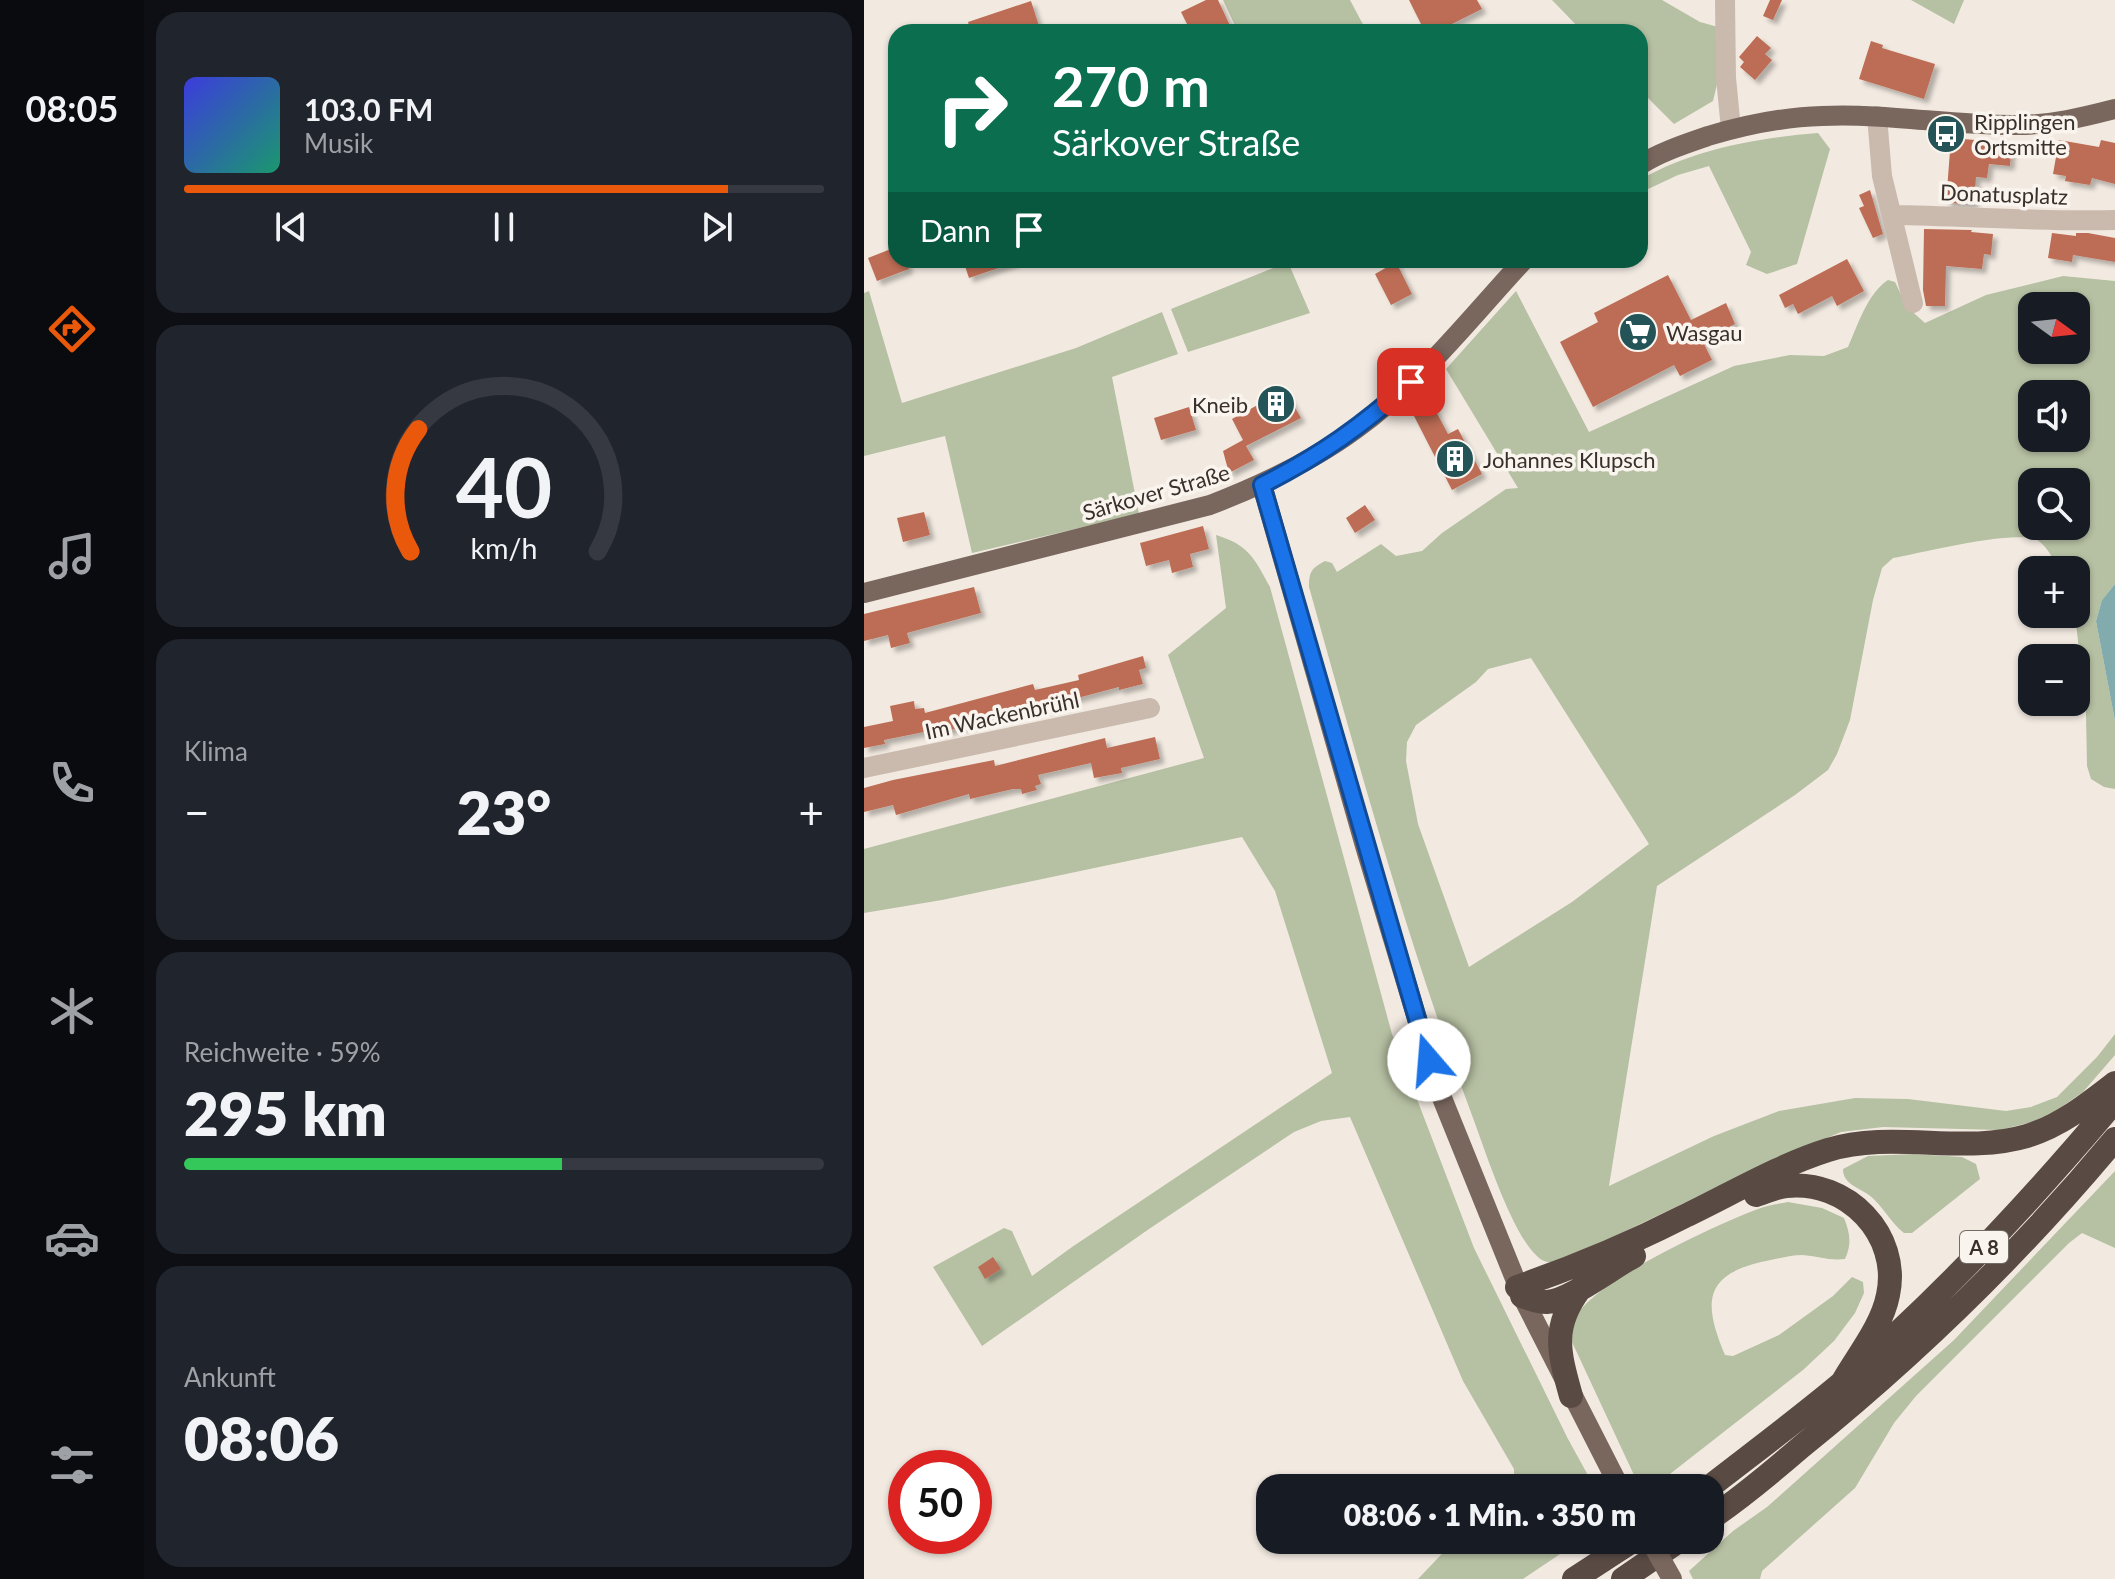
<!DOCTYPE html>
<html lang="de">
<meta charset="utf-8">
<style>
:root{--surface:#171b24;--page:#20242c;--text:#f1f3f6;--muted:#9ea1a6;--line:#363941;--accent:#ea580c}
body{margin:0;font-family:Lato,sans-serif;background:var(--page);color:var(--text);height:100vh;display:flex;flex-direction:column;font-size:30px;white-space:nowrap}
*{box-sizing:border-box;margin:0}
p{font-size:26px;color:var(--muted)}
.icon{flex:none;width:44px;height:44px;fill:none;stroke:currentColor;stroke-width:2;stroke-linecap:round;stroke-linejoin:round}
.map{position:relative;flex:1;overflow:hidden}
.panel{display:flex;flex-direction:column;gap:12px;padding:12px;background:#0d0f14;width:720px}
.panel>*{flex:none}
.hud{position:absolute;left:24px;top:24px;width:760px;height:244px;border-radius:24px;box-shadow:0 2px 6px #0004;background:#0b6e4f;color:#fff;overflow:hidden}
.needle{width:52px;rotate:105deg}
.controls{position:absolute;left:1154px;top:292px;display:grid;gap:16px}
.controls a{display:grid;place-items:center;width:72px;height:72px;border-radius:16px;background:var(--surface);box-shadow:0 2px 6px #0004;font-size:40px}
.speed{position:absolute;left:24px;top:1450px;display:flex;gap:16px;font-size:40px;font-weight:700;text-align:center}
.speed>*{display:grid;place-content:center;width:104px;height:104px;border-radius:50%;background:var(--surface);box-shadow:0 2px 6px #0004;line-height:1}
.speed .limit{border:12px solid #d22;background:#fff;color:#111}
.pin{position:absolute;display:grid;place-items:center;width:68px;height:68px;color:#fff;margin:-34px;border-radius:16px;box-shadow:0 4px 12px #0006}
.me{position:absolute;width:88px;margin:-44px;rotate:342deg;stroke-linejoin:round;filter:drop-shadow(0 0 6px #0008)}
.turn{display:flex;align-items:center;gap:28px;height:168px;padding:0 32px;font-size:36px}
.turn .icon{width:104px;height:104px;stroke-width:2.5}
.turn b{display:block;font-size:56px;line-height:68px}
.then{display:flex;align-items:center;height:76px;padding:0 32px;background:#0003;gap:16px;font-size:30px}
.big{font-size:60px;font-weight:800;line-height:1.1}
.panel .card{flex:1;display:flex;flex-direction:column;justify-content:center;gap:12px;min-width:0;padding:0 28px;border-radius:24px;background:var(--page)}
.panel .dial{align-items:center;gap:0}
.dial svg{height:208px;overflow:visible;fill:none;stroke:var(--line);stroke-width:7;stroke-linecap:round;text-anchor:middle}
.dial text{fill:var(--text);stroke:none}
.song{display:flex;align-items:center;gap:24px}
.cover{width:96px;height:96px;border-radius:12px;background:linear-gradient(135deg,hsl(240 70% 55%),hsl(160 70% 35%))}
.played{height:8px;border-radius:4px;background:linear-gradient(90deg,var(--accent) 85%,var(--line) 85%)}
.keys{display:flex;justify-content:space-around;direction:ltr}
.heat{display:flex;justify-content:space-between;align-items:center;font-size:44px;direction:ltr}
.charge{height:12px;border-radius:6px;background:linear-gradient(90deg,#34c759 59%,var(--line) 0)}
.trip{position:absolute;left:392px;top:1474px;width:468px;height:80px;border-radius:24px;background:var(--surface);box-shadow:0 2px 6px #0004;font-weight:800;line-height:80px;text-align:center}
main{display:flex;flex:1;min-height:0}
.dock{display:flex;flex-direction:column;width:144px;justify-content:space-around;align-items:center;background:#090b0e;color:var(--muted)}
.dock .icon{width:56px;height:56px}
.dock .selected{color:var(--accent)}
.dock b{font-size:36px;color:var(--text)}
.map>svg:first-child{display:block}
.green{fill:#b6c0a2;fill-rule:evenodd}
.water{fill:#82abad}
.building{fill:#bd6d54;filter:url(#shadow)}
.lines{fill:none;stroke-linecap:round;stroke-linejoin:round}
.minor{stroke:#cabaae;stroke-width:20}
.major{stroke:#79675e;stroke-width:20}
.highway{stroke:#594a43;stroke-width:24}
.major-bridge{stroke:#79675e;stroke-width:20}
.route-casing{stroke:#114b97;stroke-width:20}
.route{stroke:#1a73e8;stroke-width:14}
.labels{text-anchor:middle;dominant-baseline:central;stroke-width:7;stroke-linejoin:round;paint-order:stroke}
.shield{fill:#f9f4ee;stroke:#736b66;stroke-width:2}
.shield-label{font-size:20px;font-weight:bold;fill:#39302b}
.poi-label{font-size:22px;fill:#39302b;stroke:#f9f4ee;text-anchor:start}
.street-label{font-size:22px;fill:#39302b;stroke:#f9f4ee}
</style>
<main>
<nav class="dock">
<b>08:05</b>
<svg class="icon selected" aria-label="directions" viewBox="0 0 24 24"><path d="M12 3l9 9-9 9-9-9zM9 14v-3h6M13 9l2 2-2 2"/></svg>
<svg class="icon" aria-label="music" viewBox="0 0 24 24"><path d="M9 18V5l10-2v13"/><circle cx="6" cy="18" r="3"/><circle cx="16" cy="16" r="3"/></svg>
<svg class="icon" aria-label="phone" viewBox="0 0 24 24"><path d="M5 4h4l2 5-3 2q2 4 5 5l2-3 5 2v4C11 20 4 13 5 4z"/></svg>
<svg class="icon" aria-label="climate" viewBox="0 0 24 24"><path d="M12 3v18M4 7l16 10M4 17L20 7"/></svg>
<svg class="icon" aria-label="car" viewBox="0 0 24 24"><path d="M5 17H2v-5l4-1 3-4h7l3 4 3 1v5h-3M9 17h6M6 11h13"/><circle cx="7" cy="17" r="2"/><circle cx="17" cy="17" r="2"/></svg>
<svg class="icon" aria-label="filters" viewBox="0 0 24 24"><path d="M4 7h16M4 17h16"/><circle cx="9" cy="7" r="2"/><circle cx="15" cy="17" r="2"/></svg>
</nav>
<section class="panel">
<div class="card">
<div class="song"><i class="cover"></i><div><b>103.0 FM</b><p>Musik</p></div></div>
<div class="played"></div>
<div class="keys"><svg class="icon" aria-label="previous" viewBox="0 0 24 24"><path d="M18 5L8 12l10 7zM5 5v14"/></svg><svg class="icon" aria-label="pause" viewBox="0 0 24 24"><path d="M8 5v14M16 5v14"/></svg><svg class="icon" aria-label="next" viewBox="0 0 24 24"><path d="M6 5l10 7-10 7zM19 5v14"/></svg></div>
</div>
<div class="card dial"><svg viewBox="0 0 100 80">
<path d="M14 69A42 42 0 1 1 86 69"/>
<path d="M14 69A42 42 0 0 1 17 22" stroke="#ea580c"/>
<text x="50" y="56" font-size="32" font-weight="700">40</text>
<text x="50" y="72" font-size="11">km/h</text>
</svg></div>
<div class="card"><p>Klima</p>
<div class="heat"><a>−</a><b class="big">23°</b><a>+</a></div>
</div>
<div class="card"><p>Reichweite · 59%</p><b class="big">295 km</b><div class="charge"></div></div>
<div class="card"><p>Ankunft</p><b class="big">08:06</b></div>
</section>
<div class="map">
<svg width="1251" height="1579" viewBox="0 0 1251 1579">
<defs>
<filter id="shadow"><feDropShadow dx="4.5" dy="4.5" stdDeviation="2" flood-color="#0004"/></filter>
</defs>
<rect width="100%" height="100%" fill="#f2eae1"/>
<path class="green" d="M359,0h127l17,32h-129z
M688,0h110l38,22 18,5 1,49 -6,25 -39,23 -34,-34v-58h-57z
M1047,0h53l-10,24z
M954,133l12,16 -33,115 -30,10 -21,-9 5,-13 -42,-86 -31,9 -32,15 -5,-11c54,-30 115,-41 177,-46z
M424,262l22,51 -122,39 -17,-43z
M1199,276l52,5v303l-13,16 -6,21 19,100v68l-11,-2 -13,-8 -4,-13 -1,-53 -11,-99 1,-44h-17c-5,-10 -12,-24 -22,-30 -23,-11 -116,13 -144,18l-11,10 -9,32 -23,120 -13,34 -9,16 -33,25 -138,91 -48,300 105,-50 65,-25 76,-13 53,1 98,12 25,-4 26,-10 40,-40 18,-23v21l-32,37 -26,18 -25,12 -32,8 -117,-3 -42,5 -82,35 -196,94c-11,2 -19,3 -27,-6 -25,-24 -50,-102 -63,-137 -65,-174 -114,-352 -164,-531 0,-16 3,-19 16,-26l7,2 5,9 44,-28 15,12 26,-5 20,-18 64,-44 12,-1 -72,-119 70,-78 73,141 145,-66 56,-11 34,1 24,-9c10,-22 19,-53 40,-67l7,2 12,25 18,16 61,-28zM1168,306h44v44h-44zM1168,394h44v44h-44zM1168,482h44v44h-44zM667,658l118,186 -77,58 -103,65 -51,-143 -12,-63 1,-19 9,-17 60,-43 12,-13z
M5,291l33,112 174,-55 86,-36 16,42 -66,23 27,137 -167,39 -27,-117 -81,20v-163z
M352,535c33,10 38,23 54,52l122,447 82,214 94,191 27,49h-92l11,-12v-7l-51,-88 -113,-264 -29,4 -27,11 -145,97 -167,117 -49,-79 71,-39 8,3 20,45 40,-29 260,-174 -57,-182 -33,-54 -300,63 -78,13v-64l340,-91 -36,-103 58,-47z
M1049,1154l49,3 14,7 4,15 -68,54h-8c-14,-11 -21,-27 -35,-38 -11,-8 -26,-11 -26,-26l25,-13z
M1251,1171v77l-33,-15 -13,10 -153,153 -22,27 -39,65 -93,83 -2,8h-67l-4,-8 44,-40 34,-24 187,-167z
M924,1202l34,6 22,10c6,15 8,26 1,41 -15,2 -28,-3 -43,-4 -11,0 -25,4 -36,6 -63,13 -63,42 -41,94l8,1 46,-21 54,-39 19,-19 11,5 1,11 -9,20 -21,28 -31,29 -151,118h-12l-68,-146c0,-5 -1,-13 0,-18 11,-39 148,-101 186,-115 9,-4 20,-5 30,-7z
M591,1540h126l-58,39h-105z"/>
<path class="water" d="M1251,584v137l-19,-100 6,-21z"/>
<path class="building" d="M342,0h12l15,32h-42l-10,-20z
M545,0h68l5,9 -46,23h-11z
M906,0h12l-9,20 -10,-4z
M167,1l9,28 -11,3h-58l-3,-10z
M893,36l14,12 -6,6 7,6 -17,20 -15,-13 4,-5 -5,-5z
M1007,41l12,4 -1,3 53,16 -11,35 -65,-20z
M1087,138l61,5 -2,23 -21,-2 -2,14 -11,-1 -2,27 -28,-1z
M1195,140l40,7 2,-7 14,3v41l-23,-6 -2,7 -25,-4 1,-5 -13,-2z
M1006,190l13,44 -10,4 -14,-30 5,-2 -5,-11z
M1060,229l48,1 -1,2 22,2 -2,21 -7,-1 -2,15 -36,-3 -1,40h-19l-3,-16z
M1188,233l24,3v-3h12l27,5v24l-42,-7 -1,7 -24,-4z
M32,247v13h10l3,9 -32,12 -9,-23z
M983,259l17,32 -27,15 -5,-10 -34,18 -5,-10 -8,4 -6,-13z
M99,260h52l1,2 -47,16z
M532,262l16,32 -21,11 -16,-31z
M804,275l23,45 35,-17 9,21 -33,16 10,20 -32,16 -6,-11 -81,42 -33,-65 38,-20 -4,-9z
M421,390l16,28 -55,28 8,14 -25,13 -6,-22 20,-11 -11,-21z
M569,406l15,28 10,-5 24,45 -30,16 -38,-74z
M325,407l7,23 -35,10 -7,-22z
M501,505l10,15 -20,13 -9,-15z
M60,512l6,23 -27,7 -6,-24z
M339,526l6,23 -19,5 3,13 -21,6 -3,-13 -23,6 -6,-23z
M110,587l7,26 -74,20 3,10 -19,5 -3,-13 -24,6v-27z
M279,656l3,12 -7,2 4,14 -24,6v-3l-49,13v4l-22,5 -1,-4 -112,29 -1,-4 -50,10 1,4 -21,4v-21l29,-6 -3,-15 24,-5 1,8 9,-1 1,5 108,-29 2,6 44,-10 -1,-5z
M291,737l5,22 -39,9 1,5 -28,5 -3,-15 -53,12 3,9 -6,2 2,4 -15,4 -1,-5h-8l-43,10 -1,-5 -73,21 -3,-10 -29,7v-24l29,-8 101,-20 1,6 110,-28 2,10z
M129,1257l8,12 -16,10 -7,-12z"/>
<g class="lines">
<path class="minor" d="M861,0l1,78 5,51
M1013,116l5,60 31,127
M1028,215c74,1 148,7 223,5
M0,768l286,-60"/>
<path class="major" d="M776,165c20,-13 45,-21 68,-29 37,-11 75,-19 114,-20 66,-3 131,10 196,9 33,0 66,-8 97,-16
M398,485l103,361 73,242 84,208 98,192
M0,593l346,-88c52,-20 101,-43 146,-76 64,-46 114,-111 168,-169"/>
<path class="highway" d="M892,1195c10,-3 20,-8 30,-9 61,-7 115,49 102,109 -6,31 -30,60 -46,88
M653,1287c58,-20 113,-43 168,-71 46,-22 95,-51 143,-66 65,-20 135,5 199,-14 33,-10 61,-32 88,-53
M658,1296c8,3 16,6 25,6 22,-1 66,-35 87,-46
M707,1396c-12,-43 -20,-69 9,-107
M844,1488c45,-35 91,-69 135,-106 99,-85 188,-181 272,-281
M846,1519c32,-22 62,-47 91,-72 114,-92 220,-195 314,-308
M710,1579l60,-39
M759,1579l57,-39"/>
<path class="major-bridge" d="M786,1540l22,39"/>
</g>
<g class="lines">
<defs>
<path id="route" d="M547,382c-49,44 -90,73 -149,103l167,575"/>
</defs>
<use href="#route" class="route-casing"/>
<use href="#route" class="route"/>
</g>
<defs>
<symbol id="bus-disc" viewBox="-11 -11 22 22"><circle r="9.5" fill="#245457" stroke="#f9f4ee"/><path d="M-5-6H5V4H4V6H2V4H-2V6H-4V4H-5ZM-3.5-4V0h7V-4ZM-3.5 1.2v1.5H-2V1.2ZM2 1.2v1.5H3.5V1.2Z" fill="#fff"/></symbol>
<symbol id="supermarket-disc" viewBox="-11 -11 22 22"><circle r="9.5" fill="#245457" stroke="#f9f4ee"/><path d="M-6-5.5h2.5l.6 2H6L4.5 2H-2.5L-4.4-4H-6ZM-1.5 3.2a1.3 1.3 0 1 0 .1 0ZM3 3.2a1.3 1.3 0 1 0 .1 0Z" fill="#fff"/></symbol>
<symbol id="building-disc" viewBox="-11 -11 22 22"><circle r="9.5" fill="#245457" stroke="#f9f4ee"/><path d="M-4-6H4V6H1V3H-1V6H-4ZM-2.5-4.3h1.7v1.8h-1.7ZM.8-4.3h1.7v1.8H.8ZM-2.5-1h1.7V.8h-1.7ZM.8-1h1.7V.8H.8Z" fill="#fff"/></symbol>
</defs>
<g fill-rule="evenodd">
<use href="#bus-disc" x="1060" y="112" width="44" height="44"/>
<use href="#supermarket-disc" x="752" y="310" width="44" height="44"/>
<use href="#building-disc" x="390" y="382" width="44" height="44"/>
<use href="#building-disc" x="569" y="437" width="44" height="44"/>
</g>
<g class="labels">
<rect class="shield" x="1096" y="1231" width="48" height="32" rx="6"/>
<g class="shield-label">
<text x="1120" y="1247">A 8</text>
</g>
<g class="poi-label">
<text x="1110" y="121">Ripplingen<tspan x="1110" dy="25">Ortsmitte</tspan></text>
<text x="802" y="332">Wasgau</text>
<text x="384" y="404" text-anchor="end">Kneib</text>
<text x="619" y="459">Johannes Klupsch</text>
</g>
<g class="street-label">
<text transform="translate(1140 194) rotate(2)">Donatusplatz</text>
<text transform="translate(292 492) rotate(-16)">Särkover Straße</text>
<text transform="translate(138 715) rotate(-12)">Im Wackenbrühl</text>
</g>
</g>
</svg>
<div class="controls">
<a><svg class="needle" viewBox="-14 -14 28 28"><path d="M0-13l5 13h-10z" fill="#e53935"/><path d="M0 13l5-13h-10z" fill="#9ea1a6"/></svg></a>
<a><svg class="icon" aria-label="sound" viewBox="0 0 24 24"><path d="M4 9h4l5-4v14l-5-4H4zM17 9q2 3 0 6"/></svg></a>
<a><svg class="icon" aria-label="search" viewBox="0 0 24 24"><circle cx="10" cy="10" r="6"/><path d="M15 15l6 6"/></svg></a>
<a>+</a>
<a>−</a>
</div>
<div class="speed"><div class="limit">50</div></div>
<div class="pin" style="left:547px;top:382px;background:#d93025"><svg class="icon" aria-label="arrive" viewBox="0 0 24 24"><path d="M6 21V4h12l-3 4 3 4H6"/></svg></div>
<svg class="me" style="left:565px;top:1060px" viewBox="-20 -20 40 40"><circle r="19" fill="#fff"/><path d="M0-13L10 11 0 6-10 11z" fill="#1a73e8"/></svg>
<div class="trip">08:06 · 1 Min. · 350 m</div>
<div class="hud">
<div class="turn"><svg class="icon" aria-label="right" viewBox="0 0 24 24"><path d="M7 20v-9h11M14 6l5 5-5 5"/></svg><div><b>270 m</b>Särkover Straße</div></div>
<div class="then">Dann<svg class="icon" aria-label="arrive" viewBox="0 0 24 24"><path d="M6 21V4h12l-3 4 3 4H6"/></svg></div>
</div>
</div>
</main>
